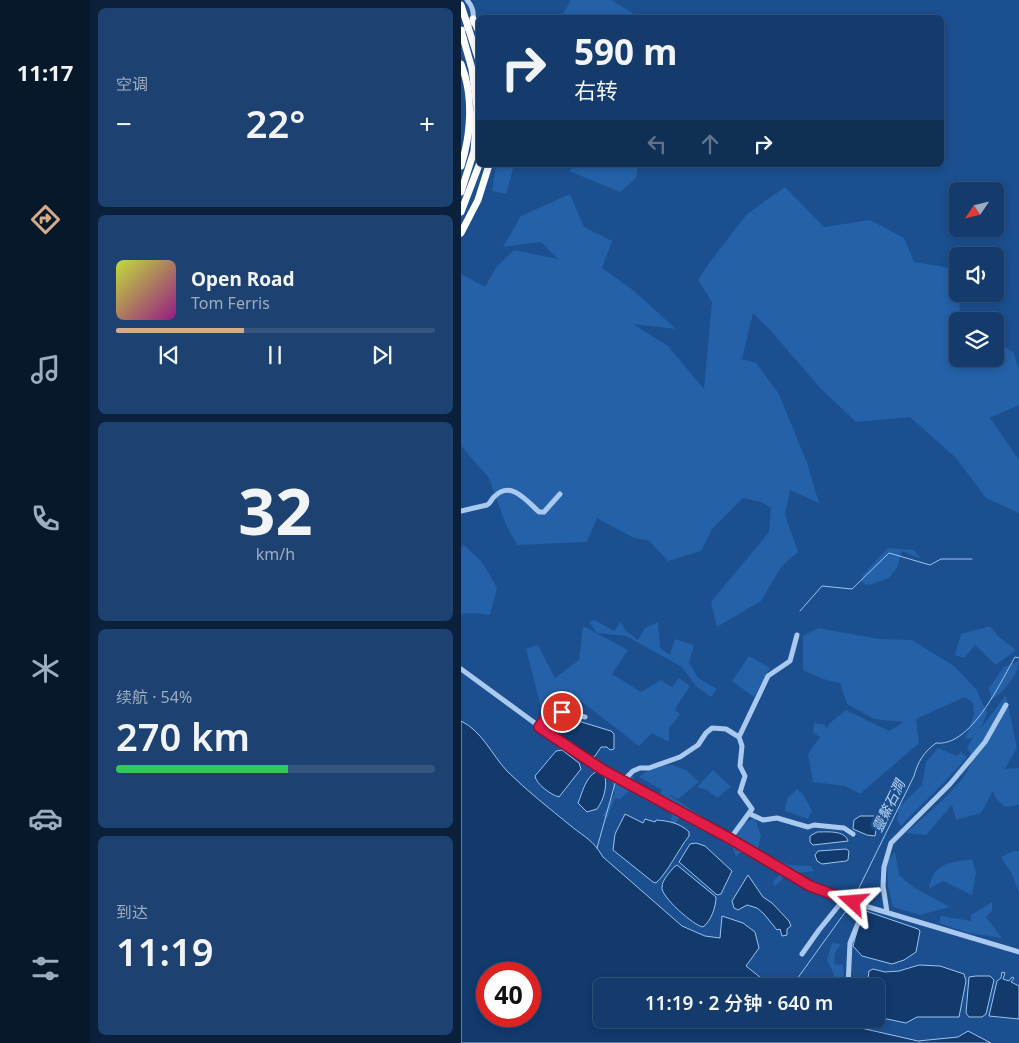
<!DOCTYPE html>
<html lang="zh">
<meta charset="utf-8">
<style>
:root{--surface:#143b6b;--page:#1d4271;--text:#f1f3f6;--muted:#9dadc1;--line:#33557e;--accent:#d6ab8b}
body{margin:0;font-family:"Noto Sans","Noto Sans SC",sans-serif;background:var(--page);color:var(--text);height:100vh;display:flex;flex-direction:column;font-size:19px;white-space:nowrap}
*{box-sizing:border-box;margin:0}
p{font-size:16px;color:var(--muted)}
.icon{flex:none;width:28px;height:28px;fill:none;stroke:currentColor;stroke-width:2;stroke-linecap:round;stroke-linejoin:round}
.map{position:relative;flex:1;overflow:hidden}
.panel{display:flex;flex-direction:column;gap:8px;padding:8px;background:#0b203b;width:371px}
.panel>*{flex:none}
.top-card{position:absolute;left:15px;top:15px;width:468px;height:152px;border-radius:8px;box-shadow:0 2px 8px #0003,0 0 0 1px var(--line);background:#143b6b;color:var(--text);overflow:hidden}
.needle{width:32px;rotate:235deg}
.buttons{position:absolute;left:488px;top:182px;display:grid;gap:10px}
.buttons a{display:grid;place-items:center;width:55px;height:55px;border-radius:8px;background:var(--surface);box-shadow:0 2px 8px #0003,0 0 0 1px var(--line);font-size:25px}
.speed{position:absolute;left:15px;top:962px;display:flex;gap:10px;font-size:25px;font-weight:700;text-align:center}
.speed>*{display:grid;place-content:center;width:65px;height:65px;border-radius:50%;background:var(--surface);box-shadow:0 2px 8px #0003,0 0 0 1px var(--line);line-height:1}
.speed .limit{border:8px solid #d22;background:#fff;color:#111}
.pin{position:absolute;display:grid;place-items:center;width:42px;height:42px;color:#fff;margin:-21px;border:2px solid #fff;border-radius:50%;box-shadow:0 1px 5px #0007}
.me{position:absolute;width:55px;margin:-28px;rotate:289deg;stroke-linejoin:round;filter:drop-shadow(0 0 4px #0008)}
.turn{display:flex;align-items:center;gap:18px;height:105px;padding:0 15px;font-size:22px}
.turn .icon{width:65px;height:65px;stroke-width:2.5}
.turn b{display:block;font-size:35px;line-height:42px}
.lanes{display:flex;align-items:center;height:48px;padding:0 15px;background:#0003;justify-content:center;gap:25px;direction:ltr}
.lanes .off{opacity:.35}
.big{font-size:38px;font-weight:600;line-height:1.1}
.panel .card{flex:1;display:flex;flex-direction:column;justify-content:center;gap:8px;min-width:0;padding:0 18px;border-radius:8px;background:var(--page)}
.panel .dial{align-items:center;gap:0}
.dial b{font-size:65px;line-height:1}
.song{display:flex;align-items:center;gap:15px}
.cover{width:60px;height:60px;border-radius:8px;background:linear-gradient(135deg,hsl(70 70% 55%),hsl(310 70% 35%))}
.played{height:5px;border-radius:2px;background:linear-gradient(90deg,var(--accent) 40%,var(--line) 40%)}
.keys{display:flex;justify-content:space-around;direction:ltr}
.heat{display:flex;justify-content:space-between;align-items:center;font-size:28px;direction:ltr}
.charge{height:8px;border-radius:4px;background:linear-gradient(90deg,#34c759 54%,var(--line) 0)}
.trip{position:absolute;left:132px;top:978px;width:292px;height:50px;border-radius:8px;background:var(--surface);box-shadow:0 2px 8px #0003,0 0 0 1px var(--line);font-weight:600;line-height:50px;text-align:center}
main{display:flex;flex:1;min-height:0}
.menu{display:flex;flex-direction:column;width:90px;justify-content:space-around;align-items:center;background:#08182b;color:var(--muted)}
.menu .icon{width:35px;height:35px}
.menu .on{color:var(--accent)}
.menu b{font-size:22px;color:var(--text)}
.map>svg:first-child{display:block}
.green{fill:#2461a8}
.water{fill:#123a6d;stroke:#9cc4f0;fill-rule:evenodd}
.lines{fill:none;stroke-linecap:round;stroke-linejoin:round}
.stream{stroke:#9cc4f0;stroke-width:1}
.minor{stroke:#a9c9ee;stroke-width:5}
.highway{stroke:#fff;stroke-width:7}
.highway-bridge{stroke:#fff;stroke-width:7}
.route-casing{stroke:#92132f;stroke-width:12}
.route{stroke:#e11d48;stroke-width:9}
.labels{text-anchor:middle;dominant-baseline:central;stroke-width:5;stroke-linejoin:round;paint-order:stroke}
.water-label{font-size:14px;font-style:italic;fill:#b5d3f5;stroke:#1b4f8f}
</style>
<main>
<nav class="menu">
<b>11:17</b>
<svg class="icon on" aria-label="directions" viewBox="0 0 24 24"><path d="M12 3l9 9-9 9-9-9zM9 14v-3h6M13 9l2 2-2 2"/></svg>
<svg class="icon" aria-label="music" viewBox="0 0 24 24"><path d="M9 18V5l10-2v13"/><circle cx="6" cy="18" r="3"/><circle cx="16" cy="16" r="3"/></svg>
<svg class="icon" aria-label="phone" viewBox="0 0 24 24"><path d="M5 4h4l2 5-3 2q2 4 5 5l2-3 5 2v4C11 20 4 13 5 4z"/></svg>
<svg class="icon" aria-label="climate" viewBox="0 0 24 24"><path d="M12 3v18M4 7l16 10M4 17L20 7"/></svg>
<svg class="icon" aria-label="car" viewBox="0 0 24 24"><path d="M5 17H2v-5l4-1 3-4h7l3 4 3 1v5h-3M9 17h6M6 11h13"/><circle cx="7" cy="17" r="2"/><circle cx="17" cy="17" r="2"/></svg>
<svg class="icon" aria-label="filters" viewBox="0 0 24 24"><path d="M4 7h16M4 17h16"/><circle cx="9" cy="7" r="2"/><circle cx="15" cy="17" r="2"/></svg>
</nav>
<section class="panel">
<div class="card"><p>空调</p>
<div class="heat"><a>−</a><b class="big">22°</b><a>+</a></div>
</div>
<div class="card">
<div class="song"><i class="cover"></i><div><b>Open Road</b><p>Tom Ferris</p></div></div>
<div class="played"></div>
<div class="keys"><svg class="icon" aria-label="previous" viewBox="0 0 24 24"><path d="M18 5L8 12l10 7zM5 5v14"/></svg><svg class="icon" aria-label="pause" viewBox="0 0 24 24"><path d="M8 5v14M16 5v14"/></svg><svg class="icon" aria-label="next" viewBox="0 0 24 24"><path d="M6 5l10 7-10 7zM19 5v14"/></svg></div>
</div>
<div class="card dial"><b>32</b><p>km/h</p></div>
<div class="card"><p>续航 · 54%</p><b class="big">270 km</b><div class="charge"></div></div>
<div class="card"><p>到达</p><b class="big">11:19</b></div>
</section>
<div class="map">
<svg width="558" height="1043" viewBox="0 0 558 1043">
<rect width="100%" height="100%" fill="#1b4f8f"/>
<path class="green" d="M110,0h40l28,17h-78z
M35,165h18l-8,29 -14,-3z
M116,165h61l-2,13 -16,14 -51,-21z
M324,187l39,40 46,-7 34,18 10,24 43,7v25h2l1,22 8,5h-11v38h38v-19l19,13 5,17v35l-29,13 29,42v53l-33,-15 -30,-40 -46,-41 -54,5 -36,-34 -50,-58 -17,-17 -11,46 14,4 23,31 28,69 12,40 -29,-13 -5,25 13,37 -17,15 -20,34 -44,26 -6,-25 58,-70 2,-24 -10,-6 -18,-4 -30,30 -12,23 -33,10 -19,-20 -17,-4 -35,-19 -10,24 -70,3 -11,-20 -17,-47 -28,-32v-172l24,13 12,-21 17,-16 44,9 -17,-17 -38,5 18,-31 49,-22 14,33 28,14 -10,27 31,22 43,39 -43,-5 35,22 36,43 8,-87 -14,-22 11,-17 38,-49z
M3,545l19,18 14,25 -7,27 -16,-2 -13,1v-67z
M427,548l26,2 7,9 -19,-8 -5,17 -8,10 -20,7 -8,-3 2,-7z
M134,620l19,11 7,-9 4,8 13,10 7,-12 13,-6 2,26 10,7 5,-16 19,6 -5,17 9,16 19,11 -6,8 -15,-11 -14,-19 -56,-31 -29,-3 -8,-11z
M122,626l45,24 -16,24 29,18 20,-12 11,7 7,-9 11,8 -15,23 5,6 -11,13v14l-17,-9 -13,13 -58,-45 -38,14 -17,-66 12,-4 17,33 24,-18z
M529,626l8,10 18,14 -20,15 -21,-20 -11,13 -9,-3 6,-21z
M357,628l61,11 33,1 42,26 22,23 11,24 -6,15 25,-33 11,53 -12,21 14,-1v37l-14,2 -10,-10 -2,-6 -12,22 -25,7 -4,-15 -26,30 -20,-2c15,-14 62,-52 65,-71 1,-5 -2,-11 -4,-15l6,-9 -8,1 9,-24 -1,-12 -8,-6 -49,22 3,24 -59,51 -15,-8 -32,-4 -5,-28 12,-17 -7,-4 1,-10 12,2 -1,5 6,-8 15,-12 43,21 15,-9 -30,-3 -27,-15 -7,-21 -17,-4 -20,-9v-34z
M288,656l21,12 -16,29 -22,-16z
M558,661c0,13 -17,33 -28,39l-2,-12 15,-21z
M477,748l19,8 4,-4 6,5c-20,25 -44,45 -66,69l-4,-6 2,-13 23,-22 4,-23z
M212,765l13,5 13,12 -21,17 -12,-6 61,40 1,7 20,13h-9l-3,4 -3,-9 -51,-33 -8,10h-4l2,-9 -2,-6 -9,-5 -4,-6 5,-9 -23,-13 15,-11z
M252,770l18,17 -14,11 -10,-8 -10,-3z
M170,775l3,3 -7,15 -7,6 -5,-1 -8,21 -4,-4 12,-22 -3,-11 3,-4 13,5z
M336,789l6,5 9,17 -4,8 -23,-8 2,-12z
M294,818l6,18 -4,16 -22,-13 6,-15z
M552,851h6v42l-7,-19 -11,-17z
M299,852l29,13 22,1 3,5 -16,2 -6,-3 -9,3 -1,7 -8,6 -1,-5 7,-6 1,-10 -23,-10z
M434,852l4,23 14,12 37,20 -30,8 -27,-8 -5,-21 -1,-25z
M511,859l4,14 -4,22 -29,-14 -14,8c4,-27 20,-26 43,-30z
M531,902v9l-6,6 16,21 -33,-5 -30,-10 2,-7 30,5v-6z
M371,943l9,1 -6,9 -1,11 9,1 1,15 3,6h-32l15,-2 4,-10 -7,-14z"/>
<path class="water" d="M104,717l46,14 3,3v15l-4,1 -3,-3h-6l-6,9 -4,2c-14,-8 -30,-17 -39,-30l2,-8z
M0,721c21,10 31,34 46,50 20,20 42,37 64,55 15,12 22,14 32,31l79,69 23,10 15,2 2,-22 21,7 12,9 4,16 -13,18 25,20h-169v33h225l10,9h24l57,13 40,-4 10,-6 23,12h-530zM26,974h43v42h-43z
M101,750l17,13 2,6 -22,28c-8,-2 -23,-13 -24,-21l21,-25z
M136,771l8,5c2,12 -1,23 -8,33l-10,3 -9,-9c5,-12 7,-25 19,-32z
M164,814l18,9 2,-4 10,3 1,-2c13,1 24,3 33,12v4c-11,14 -21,36 -33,47l-3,-1 -40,-32 2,-16z
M399,816h14l4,2 -3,18 -8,-1 -14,-6 1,-9z
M356,832c10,0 28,-2 31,9l-35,4 -3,-3v-6z
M235,843l9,3 27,25 -11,23 -4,1 -38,-33 11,-18z
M385,849l3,2 -1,9 -2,1 -24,3 -5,-3 -2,-6 3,-4z
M216,865l39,32c0,10 -5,24 -13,30 -9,-1 -43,-31 -41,-40 0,-7 8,-15 12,-20z
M287,875l15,22 9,6 17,18 2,5 -4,3v6l-5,1 -2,-7 -3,1 -13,-16 -7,-6 -10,-3 -9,5 -4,-2 -2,-7z
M405,911l52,18 2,2 -4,21 -12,8 -12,4 -30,-8 -9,-10 8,-29z
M458,965l21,1 24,8 2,7 -7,36h-42l-11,6 -29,-6v-31h-10l2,-15 4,-2 12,3 14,-1z
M541,972l3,1 -2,6 6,2 3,-4 2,1 -3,4 8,4v33l-30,-3 8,-35 4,-3z
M515,976h14l4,4 -8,34 -4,3h-13l-3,-4 3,-36z"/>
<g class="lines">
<path class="stream" d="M339,611l22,-25 30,3 37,-36 41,12 11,-6h31
M136,848l19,-68
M393,898l60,-122c4,-15 10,-24 22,-33 35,4 64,-60 79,-86l4,1
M331,986l59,-82"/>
<path class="minor" d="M0,31c14,-7 16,-19 6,-31
M0,511l26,-6c4,-2 4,-6 8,-9 16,-16 32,5 44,16h5l16,-18
M0,669l120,88 149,82 80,46 55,21 154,46
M78,727l10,-13 13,-2 23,5
M162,781l10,-10 7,-3h9l31,-11 18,-12 8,-12 6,-5 14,1 13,8
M289,814l13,6 14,-2 31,9 6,-2 30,3 9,6
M269,839l22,-30 -12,-17 5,-16 -5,-10 2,-20 -3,-9 29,-61 22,-15 7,-26
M426,912l-4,-26 1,-19 7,-24 59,-59 35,-42 21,-37
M341,954l17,-24 25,-31
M387,986l2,-43 15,-37"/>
<path class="highway" d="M12,19l6,13
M0,64c13,32 10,70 0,102
M0,192l13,-41 3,-43
M0,212l18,-47
M0,233l17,-33 11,-35"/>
<path class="highway-bridge" d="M0,5l18,56
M0,30l11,39 5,39"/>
</g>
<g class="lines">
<defs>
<path id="route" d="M101,712l-13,2 -10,13 64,43 126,68 81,48 43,16"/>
</defs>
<use href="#route" class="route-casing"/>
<use href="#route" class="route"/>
</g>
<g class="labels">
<g class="water-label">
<text transform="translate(427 806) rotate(-64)">靈鰲石澗</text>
</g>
</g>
</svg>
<div class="buttons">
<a><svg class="needle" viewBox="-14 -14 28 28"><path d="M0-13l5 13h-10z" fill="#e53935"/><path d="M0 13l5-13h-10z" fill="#9dadc1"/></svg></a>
<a><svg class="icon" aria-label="sound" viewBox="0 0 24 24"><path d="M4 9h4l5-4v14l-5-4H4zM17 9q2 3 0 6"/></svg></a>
<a><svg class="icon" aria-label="layers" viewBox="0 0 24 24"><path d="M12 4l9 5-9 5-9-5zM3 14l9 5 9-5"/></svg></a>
</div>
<div class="speed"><div class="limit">40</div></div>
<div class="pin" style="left:101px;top:712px;background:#d93025"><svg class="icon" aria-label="arrive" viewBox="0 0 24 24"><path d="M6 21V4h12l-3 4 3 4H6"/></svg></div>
<svg class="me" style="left:392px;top:902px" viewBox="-20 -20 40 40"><path d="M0-17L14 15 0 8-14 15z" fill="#e11d48" stroke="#fff" stroke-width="4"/></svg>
<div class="trip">11:19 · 2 分钟 · 640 m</div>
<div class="top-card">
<div class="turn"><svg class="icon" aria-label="right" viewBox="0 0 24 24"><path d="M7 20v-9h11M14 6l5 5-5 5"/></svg><div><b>590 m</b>右转</div></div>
<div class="lanes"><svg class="icon off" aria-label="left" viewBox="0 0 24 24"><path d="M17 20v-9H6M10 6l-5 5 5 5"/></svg><svg class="icon off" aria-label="ahead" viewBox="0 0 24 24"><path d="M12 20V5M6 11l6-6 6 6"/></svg><svg class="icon" aria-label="right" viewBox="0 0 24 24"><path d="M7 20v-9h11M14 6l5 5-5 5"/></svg></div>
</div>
</div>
</main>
